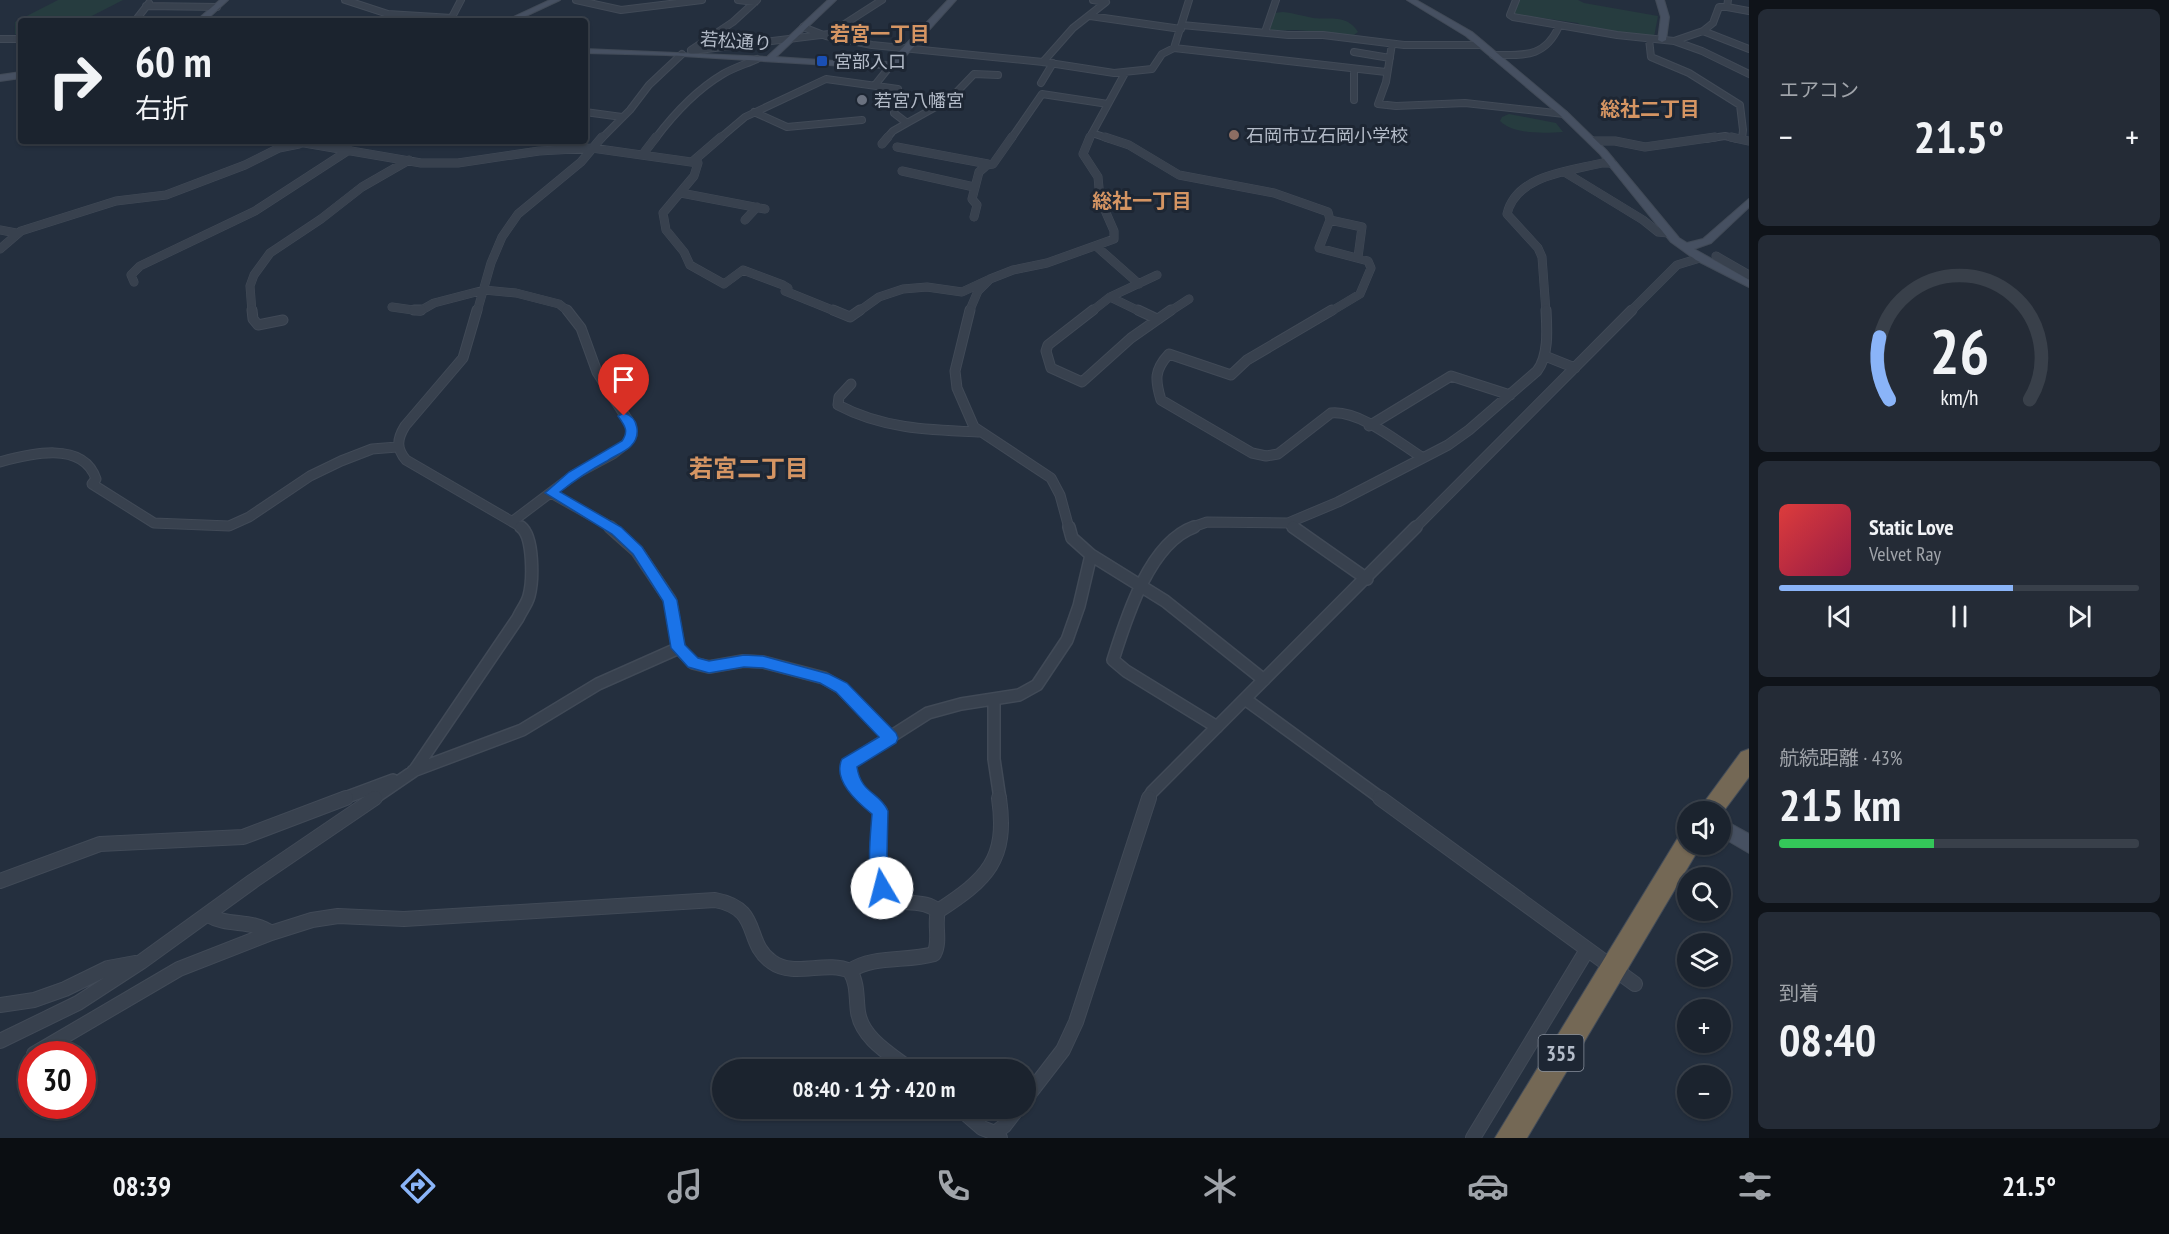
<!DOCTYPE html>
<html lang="ja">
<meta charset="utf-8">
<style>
:root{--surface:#1b232e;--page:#242b36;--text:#f1f3f6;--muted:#a0a4aa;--line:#39404a;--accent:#8ab4f8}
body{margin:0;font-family:"PT Sans Narrow","Noto Sans JP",sans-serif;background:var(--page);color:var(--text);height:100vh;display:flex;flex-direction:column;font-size:22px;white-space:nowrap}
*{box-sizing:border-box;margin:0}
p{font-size:20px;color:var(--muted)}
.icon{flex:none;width:33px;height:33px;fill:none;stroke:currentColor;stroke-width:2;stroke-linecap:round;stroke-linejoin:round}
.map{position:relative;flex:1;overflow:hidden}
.details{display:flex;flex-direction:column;gap:9px;padding:9px;background:#0f1319;width:420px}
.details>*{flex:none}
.top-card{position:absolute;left:18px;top:18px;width:570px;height:126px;border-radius:6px;box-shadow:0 2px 4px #0004,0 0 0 2px var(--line);background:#1b232e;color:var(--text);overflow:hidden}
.tools{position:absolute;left:1677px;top:801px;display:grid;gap:12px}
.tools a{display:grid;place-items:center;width:54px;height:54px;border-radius:50%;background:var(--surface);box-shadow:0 2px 4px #0004,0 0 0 2px var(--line);font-size:30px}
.speed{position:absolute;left:18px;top:1041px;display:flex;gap:12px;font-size:30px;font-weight:700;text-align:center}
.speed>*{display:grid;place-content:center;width:78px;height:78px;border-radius:50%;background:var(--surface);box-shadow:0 2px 4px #0004,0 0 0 2px var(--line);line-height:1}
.speed .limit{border:9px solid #d22;background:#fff;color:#111}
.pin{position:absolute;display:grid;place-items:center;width:51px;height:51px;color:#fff;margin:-62px -26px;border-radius:50% 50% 50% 0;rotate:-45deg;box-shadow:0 0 6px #0007}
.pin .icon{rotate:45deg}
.me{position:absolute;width:66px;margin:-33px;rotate:352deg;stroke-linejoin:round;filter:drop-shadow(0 0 4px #0008)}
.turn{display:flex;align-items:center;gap:21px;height:126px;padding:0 18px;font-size:27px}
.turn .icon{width:78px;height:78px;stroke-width:2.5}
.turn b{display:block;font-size:42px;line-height:51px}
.big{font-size:45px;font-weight:700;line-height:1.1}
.details .tile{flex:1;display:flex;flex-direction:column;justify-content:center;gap:9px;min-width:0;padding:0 21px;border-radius:9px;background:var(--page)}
.details .dial{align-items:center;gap:0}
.dial svg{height:156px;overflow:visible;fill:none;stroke:var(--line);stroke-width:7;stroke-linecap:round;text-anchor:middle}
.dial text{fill:var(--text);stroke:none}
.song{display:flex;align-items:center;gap:18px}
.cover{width:72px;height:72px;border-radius:9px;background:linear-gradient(135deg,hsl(0 70% 55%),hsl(340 70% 35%))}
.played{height:6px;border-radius:3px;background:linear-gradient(90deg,var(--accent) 65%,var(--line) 65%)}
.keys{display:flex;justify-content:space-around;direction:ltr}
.heat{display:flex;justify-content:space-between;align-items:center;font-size:33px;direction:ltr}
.charge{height:9px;border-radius:4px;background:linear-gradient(90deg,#34c759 43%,var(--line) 0)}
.trip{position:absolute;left:712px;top:1059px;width:324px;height:60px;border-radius:30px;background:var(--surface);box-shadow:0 2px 4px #0004,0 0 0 2px var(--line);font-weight:700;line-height:60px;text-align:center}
.tab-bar{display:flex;height:96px;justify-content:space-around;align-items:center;background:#0b0e12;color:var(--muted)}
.tab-bar .icon{width:42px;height:42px}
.tab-bar .on{color:var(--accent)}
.tab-bar b{font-size:27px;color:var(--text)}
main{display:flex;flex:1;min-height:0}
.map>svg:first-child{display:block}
.green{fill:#263c3f}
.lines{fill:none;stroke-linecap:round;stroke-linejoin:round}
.street-far4-casing{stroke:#414a57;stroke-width:8}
.street-far3-casing{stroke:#414a57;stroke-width:9}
.street-far2-casing{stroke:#414a57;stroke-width:11}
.street-far1-casing{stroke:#414a57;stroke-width:14}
.street-casing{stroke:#414a57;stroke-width:16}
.secondary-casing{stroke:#414a57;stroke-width:2}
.highway-casing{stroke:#434c59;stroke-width:2}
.street-far4{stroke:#38414e;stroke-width:6}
.street-far3{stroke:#38414e;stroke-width:8}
.street-far2{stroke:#38414e;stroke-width:9}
.street-far1{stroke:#38414e;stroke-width:11}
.street{stroke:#38414e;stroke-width:14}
.secondary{fill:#465061;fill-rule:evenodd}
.highway{fill:#746855;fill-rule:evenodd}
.route{fill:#1a73e8;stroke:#114b97;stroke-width:1.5}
.transit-dot{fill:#1a4fb4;stroke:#1d2633;stroke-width:2}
.worship-dot{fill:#6b7280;stroke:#1d2633;stroke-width:2}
.education-dot{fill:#8d6e63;stroke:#1d2633;stroke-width:2}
.labels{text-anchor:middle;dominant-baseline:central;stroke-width:6;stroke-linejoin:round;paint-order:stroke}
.far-street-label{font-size:18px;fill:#b4bcc9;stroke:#1d2633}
.far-poi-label{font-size:18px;fill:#b4bcc9;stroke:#1d2633;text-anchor:start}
.far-neighbourhood-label{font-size:20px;font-weight:bold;fill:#d59563;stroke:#1d2633}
.shield{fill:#1d2633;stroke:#878f9c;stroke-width:1.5}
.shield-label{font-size:21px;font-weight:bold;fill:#b4bcc9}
.neighbourhood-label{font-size:24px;font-weight:bold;fill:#d59563;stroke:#1d2633}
</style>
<main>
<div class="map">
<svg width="1749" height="1138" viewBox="0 0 1749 1138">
<rect width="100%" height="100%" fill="#242f3e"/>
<path class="green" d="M58,0h65l-41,21h-61v14l-6,-1v-12z
M1518,0h60l6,3 74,13 -4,21 -69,-8 -7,-6 -65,-9z
M1283,12c10,1 20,4 30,6 18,2 34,-4 45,14l-4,3 -58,-5 -28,1 5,-18z
M1509,114l47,9 7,9c-18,1 -49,3 -63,-11l2,-4z"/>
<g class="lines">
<defs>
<path id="street-far4" d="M345,0l43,14 64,4
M576,0l45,10 81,-10
M738,0l17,2
M1516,0l-6,15 3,2 104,18 57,6 29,-10 10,-8 6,-16h8
M1728,0l-1,7 22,4
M146,6l71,1
M1090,16l91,13
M135,21l14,-18
M450,21l11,-21
M1182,25l106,10h35l81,10h77
M803,27l23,9 46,9 171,17 71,11 38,-4 10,-15 12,-6 212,24
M1703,31l46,18
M1265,32l11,-32
M0,39h21
M1649,39l2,18 38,16 51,32 3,25 -1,9
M1674,41l28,10 47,23
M1392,44l-6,38 -8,22 18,2 69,-3 99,11
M1174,48l15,-48
M691,50l42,-28 24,-22
M691,51l138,-17 53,-34
M1354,52l36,6
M1493,55c31,0 52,3 66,-29
M1043,62l30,-34 33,-26 -13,-2
M1354,69v31
M1041,83l12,-20
M875,85l12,-15 -2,-5
M585,112l37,5
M754,112l33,15 75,-7
M907,123l43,-24 24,-25 24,1
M1092,133l18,6
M601,139l29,-29 19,-25 33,-31
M655,139c18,-24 41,-49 68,-65 10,-6 23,-10 34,-15
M719,139l26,-22 81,-38 72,10 -4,24 13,10 -14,8 -7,8
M1011,139l31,-45 66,10
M1089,139l36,-66
M1705,139l20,-3 13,3"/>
<path id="street-far3" d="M1105,137l24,8 50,30 95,18 54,19 2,8 -11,28 49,13 3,7 -11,26 -30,18
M1731,137l18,4
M293,141l128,22h37l81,-12 53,-3 106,15 -4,13 -31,37 3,17 18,22 6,13 34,19 19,-14 40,15 5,3 -3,3 52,21
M1593,141h22l30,6 70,-10
M882,144l6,-7
M897,147l91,17
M643,154l13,-17
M692,162l29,-25
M902,171l72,16
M1566,173l77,47 15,12 10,1
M681,193l84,16
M974,217l3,-12 -5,-6 7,-27 8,-7 6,-1 19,-27
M745,220l12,-13
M1330,220l32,7 -4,30
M0,230l16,3
M1096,246l43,38
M0,249l21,-18 95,-30 50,-6 79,-30 34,-17 20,-4
M1716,256l33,19
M134,282l-3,-7 9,-9 115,-55 94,-61
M1110,297l31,15
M392,307l28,4 14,-8 50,-13 32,3 43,11 10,8
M252,312l-2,-26 4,-11 16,-22 51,-34 41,-32 47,-27
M477,312l14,-49 11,-26 16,-23 63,-52 21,-25
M858,312l21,-15 24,-8 24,-2 35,5 28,-13
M969,312l9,-21 12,-12 23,-9 34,-7 67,-24v-8l-14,-32 -2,-22 -15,-23 7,-17
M1091,312l19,-15 47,-22
M1169,312l20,-13
M1546,312l-4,-55 -4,-9 -31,-34c9,-39 62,-43 95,-51h10
M1630,312l47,-47 23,-7"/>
<path id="street-far2" d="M252,310l1,9 5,6 25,-5
M414,310h7
M477,310l-14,48 -58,68c-8,13 -9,22 1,34l117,68
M833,310l17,7 10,-7
M970,310l-15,61 2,17 17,39 77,51 9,17 9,33
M1093,310l-45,35 -2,6 5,17 31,14 49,-44 40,-28
M1138,310l19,9
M1332,310l-85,50 -16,15 -62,-21c-15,16 -14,26 -8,46l91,53 14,3 12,-2 53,-41c29,-3 68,30 92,45
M1545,356l30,12
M851,384l-12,13 -1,8c45,24 92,25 142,27
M1369,426l82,-50 59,19
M0,462c29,-8 83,-22 96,17l-4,5 62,39 75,3 20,-9 61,-41 31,-15 31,-12 25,-2
M551,493l62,35
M513,521l61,-46 39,-21 13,-10 6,-9 -1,-10 -34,-53 -16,-44 -14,-18
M1288,523l7,5
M1190,528l17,-6 81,1 50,-21 110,-57 21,-15 68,-59c12,-15 10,-42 9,-61
M1415,528l217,-218"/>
<path id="street-far1" d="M610,527l27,24 33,49 9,48 14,15 16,4 34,-6 20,1 61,16 17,10 49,50
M1069,527l3,11 19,17 74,46 99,79
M1194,527c-45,16 -68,92 -81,133l13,11 91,56
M1293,527l74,52
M994,699v60l6,40
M1245,699l137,100
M413,771l109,-41 76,-46 81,-36
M342,799l51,-19
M373,799l41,-28 104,-153c3,-7 9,-14 11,-22 4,-15 5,-59 -8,-69
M867,799l-12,-14 -7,-21 80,-51 33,-9 58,-9 18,-10 30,-45 12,-34 12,-51
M1148,799l4,-7 264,-265"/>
<path id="street" d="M865,798l15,13c-1,21 -11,84 18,90 15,3 28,0 40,10
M1380,798l255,186
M0,881l100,-37 143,-7 103,-39
M208,915c20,12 44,4 63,18
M850,971c23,-16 57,-9 84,-17 7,-13 0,-29 4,-43 49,-32 70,-51 61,-113
M0,1005l34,-5 31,-11 43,-21 27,-5
M0,1041l78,-38 63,-41 112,-81 122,-83
M34,1054l145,-85 92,-36 41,-13 26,-4 66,3 311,-19c48,9 28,42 57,62 22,16 54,-2 78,9 8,13 6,27 8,41 4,27 34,43 53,58
M1026,1098l37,-48 13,-28 73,-224
M959,1108l23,20 13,5 5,5
M995,1133l9,-7 14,-18
M1473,1138l114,-188"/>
<path id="secondary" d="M220,0h8l-23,21h-9z
M550,0h10l-45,21h-10z
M828,0h8l-60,57 102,7 11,-2 59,-62h8l-55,61 -7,5 -16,2 -212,-13 -81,-2v-4l182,8z
M1407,0h9l56,32 95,80 39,38 73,88 8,5 16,-4 46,-40v8l-38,36 -17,6 55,31v7l-53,-27 -25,-18 -71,-88 -39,-38 -95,-80z
M1656,0h8l5,17 -3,23 -4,2 -4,-2 3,-23z
M21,72v6l-21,3v-6z
M1720,818l29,16v19l-29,-17z"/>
<path id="highway" d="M1749,749v28l-29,39v-4h-23l44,-60z
M1688,833v11h12l-3,8 -170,286h-32l184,-302z"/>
</defs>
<use href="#street-far4" class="street-far4-casing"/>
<use href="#street-far3" class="street-far3-casing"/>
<use href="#street-far2" class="street-far2-casing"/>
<use href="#street-far1" class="street-far1-casing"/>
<use href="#street" class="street-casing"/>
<use href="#secondary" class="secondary-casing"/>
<use href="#highway" class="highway-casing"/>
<use href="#street-far4" class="street-far4"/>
<use href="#street-far3" class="street-far3"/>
<use href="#street-far2" class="street-far2"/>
<use href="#street-far1" class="street-far1"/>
<use href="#street" class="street"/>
<use href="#secondary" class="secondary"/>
<use href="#highway" class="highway"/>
</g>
<path class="route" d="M624,413c15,4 17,23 7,33 -6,6 -17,10 -24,15 -17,9 -32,19 -47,31l61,35 21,20 35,53 8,45 13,13 11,3 35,-6 19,1 66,18 18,9 49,50 2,5 -2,5 -39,24c4,27 23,25 31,44l-1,43 4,34 -2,6 -7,3 -6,-3c-10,-24 -6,-54 -4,-80 -15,-12 -40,-34 -30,-55l37,-22 -43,-45 -16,-9 -57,-15 -19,-1 -35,6 -21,-6 -17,-19 -8,-47 -30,-47 -21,-20 -67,-41 24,-21 53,-31c7,-10 3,-15 -4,-25z"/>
<rect class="transit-dot" x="816" y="55" width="12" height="12" rx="3"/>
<circle class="worship-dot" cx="862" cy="100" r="6"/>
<circle class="education-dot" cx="1234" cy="135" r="6"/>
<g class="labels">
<g class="far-street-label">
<text transform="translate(736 41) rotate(4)">若松通り</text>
</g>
<g class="far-poi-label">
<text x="834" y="61">宮部入口</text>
<text x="874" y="100">若宮八幡宮</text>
<text x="1246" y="135">石岡市立石岡小学校</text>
</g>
<g class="far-neighbourhood-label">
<text x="880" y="34">若宮一丁目</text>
<text x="1650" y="109">総社二丁目</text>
<text x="1142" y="201">総社一丁目</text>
</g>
<rect class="shield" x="1538.5" y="1035" width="45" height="36" rx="4.5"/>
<g class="shield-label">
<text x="1561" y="1053">355</text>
</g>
<g class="neighbourhood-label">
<text x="749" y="468">若宮二丁目</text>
</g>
</g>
</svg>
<div class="tools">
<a><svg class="icon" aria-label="sound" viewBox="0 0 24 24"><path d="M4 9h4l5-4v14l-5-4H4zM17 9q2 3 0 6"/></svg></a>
<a><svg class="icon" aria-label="search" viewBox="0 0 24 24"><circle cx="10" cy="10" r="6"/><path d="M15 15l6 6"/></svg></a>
<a><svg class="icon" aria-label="layers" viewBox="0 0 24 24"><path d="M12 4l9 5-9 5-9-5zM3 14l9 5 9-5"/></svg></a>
<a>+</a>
<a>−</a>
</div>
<div class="speed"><div class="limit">30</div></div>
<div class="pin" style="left:624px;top:416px;background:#d93025"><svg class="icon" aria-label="arrive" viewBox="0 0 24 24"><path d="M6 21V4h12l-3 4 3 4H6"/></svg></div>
<svg class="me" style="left:882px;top:888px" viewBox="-20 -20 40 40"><circle r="19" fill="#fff"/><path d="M0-13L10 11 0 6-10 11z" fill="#1a73e8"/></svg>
<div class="trip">08:40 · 1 分 · 420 m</div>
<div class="top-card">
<div class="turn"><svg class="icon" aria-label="right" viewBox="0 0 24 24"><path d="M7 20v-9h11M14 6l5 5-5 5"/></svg><div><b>60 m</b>右折</div></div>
</div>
</div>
<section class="details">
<div class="tile"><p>エアコン</p>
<div class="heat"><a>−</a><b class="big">21.5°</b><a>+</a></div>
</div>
<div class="tile dial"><svg viewBox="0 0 100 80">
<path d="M14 69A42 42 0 1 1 86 69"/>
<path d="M14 69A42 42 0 0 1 9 37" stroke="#8ab4f8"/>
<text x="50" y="56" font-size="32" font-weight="700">26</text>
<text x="50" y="72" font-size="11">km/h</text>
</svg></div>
<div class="tile">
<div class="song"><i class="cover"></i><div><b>Static Love</b><p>Velvet Ray</p></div></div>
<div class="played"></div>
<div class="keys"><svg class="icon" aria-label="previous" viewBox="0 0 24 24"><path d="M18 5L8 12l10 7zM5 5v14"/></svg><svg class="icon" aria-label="pause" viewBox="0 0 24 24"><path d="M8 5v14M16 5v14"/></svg><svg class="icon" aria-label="next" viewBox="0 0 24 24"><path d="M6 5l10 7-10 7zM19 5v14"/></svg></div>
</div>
<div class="tile"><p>航続距離 · 43%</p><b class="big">215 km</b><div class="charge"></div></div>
<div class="tile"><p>到着</p><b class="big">08:40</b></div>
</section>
</main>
<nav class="tab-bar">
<b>08:39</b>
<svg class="icon on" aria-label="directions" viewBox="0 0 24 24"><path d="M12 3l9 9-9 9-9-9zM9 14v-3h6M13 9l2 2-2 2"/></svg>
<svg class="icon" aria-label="music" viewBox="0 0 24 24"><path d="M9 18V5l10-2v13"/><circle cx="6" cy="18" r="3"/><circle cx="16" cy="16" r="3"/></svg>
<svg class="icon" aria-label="phone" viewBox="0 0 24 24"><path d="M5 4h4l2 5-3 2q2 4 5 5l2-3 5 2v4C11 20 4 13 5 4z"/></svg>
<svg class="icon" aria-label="climate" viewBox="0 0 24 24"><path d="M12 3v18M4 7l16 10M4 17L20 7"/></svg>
<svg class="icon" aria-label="car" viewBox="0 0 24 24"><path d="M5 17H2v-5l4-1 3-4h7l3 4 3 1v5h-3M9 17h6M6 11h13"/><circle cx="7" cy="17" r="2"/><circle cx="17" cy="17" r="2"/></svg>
<svg class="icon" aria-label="filters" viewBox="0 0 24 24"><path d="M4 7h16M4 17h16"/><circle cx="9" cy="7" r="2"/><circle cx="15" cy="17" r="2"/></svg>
<b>21.5°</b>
</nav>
